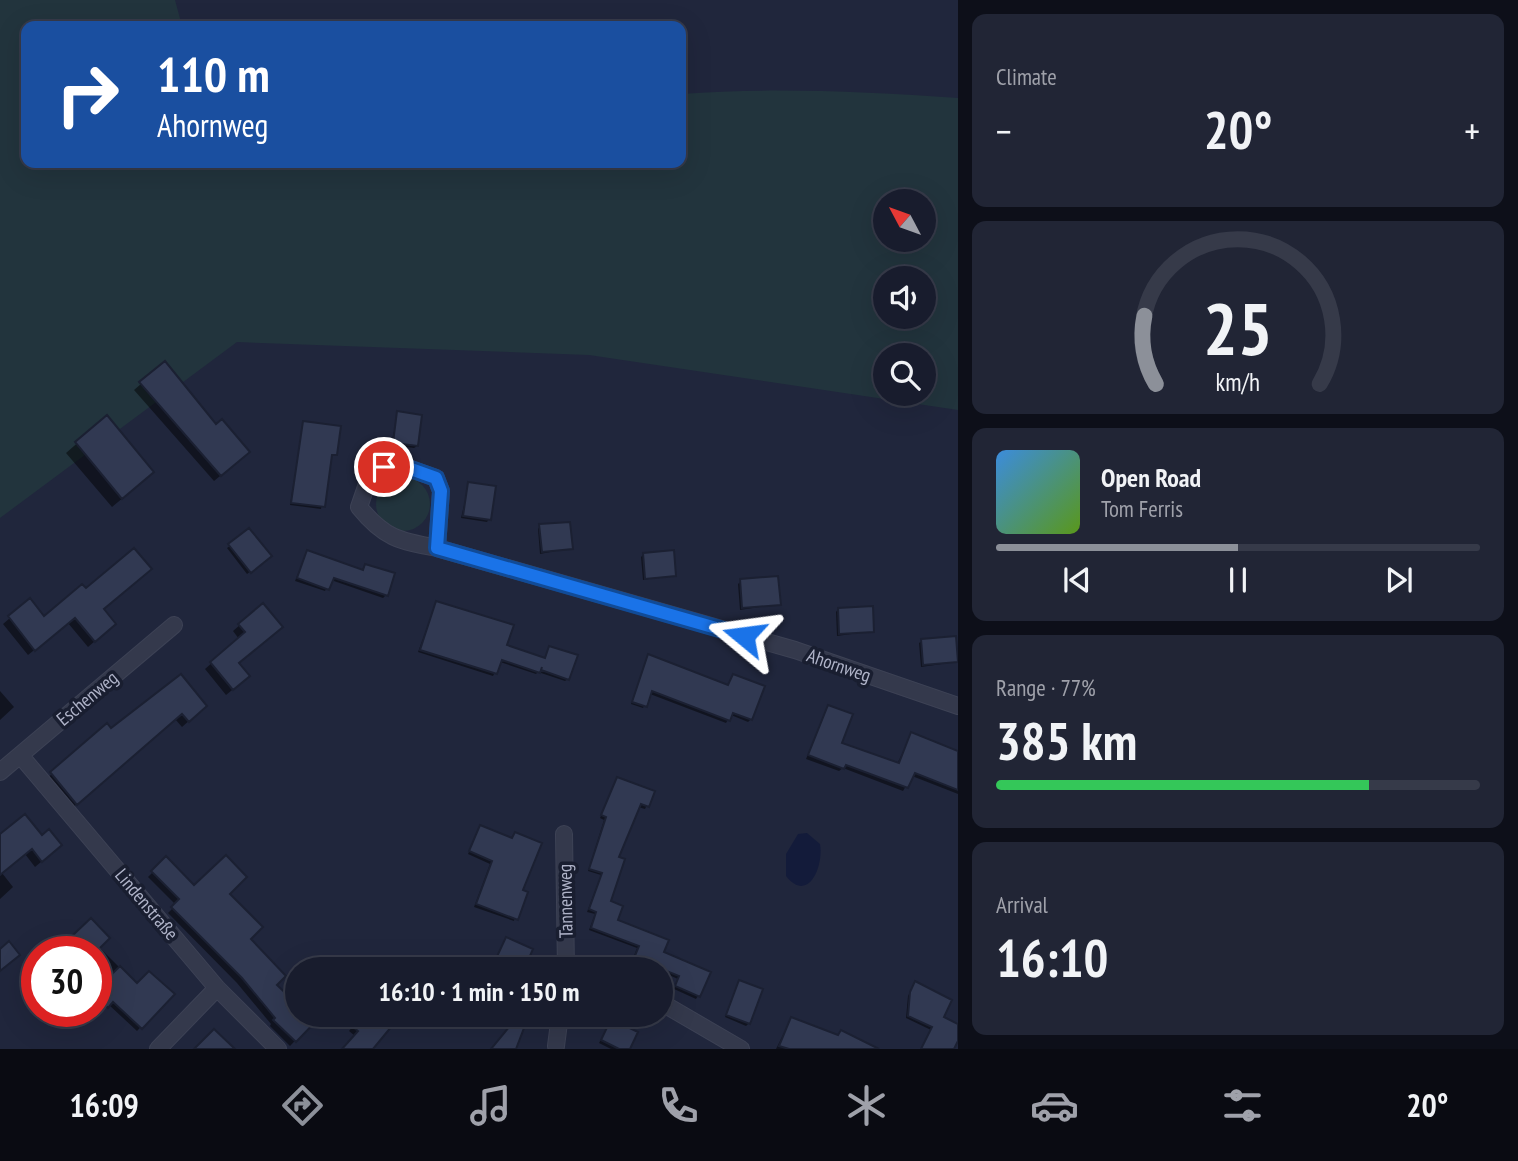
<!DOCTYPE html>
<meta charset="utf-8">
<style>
:root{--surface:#181c2d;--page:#212535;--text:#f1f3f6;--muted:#9fa1aa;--line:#363a49;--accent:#8c9099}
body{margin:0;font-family:"PT Sans Narrow",sans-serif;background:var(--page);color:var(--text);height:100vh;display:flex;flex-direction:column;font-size:26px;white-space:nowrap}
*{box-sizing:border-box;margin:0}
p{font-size:23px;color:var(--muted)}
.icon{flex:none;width:38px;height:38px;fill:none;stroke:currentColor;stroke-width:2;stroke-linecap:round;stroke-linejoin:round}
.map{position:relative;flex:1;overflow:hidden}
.panel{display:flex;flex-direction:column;gap:14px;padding:14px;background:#0d0f19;width:560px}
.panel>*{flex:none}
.banner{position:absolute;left:21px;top:21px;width:665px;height:147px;border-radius:14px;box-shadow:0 7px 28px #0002,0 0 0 2px var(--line);background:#1a4fa0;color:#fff;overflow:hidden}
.needle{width:46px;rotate:311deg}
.controls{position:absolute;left:873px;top:189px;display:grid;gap:14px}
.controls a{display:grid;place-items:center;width:63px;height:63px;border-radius:50%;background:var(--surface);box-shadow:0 7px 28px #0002,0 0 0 2px var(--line);font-size:35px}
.speed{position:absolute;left:21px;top:936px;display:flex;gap:14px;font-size:35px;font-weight:700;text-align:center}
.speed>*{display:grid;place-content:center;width:91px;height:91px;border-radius:50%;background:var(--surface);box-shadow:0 7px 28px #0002,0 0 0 2px var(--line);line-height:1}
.speed .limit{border:10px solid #d22;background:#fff;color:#111}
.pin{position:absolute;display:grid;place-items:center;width:60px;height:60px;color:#fff;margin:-30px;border:4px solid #fff;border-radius:50%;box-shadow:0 2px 7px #0007}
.me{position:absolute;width:77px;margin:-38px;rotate:286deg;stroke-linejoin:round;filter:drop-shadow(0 0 5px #0008)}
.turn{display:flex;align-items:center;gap:24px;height:147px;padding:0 21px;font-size:32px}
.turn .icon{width:91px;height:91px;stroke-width:2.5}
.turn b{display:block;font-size:49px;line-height:60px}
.big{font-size:52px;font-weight:800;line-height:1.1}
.panel .widget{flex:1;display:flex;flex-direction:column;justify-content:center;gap:10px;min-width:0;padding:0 24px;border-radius:14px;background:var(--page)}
.panel .dial{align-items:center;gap:0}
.dial svg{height:182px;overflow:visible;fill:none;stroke:var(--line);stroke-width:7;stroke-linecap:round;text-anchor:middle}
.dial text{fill:var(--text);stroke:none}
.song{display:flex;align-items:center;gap:21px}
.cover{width:84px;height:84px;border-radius:10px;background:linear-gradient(135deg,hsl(210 70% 55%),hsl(90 70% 35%))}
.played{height:7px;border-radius:4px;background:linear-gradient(90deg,var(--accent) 50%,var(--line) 50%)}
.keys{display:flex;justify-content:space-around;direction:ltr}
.heat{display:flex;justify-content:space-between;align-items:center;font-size:38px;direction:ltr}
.charge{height:10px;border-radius:5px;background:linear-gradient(90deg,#34c759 77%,var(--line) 0)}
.trip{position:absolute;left:285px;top:957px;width:388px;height:70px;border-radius:35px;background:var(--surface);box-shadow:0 7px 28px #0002,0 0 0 2px var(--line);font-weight:800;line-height:70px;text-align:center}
.tab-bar{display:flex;height:112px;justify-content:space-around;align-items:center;background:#0a0b12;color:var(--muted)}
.tab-bar .icon{width:49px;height:49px}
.tab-bar .on{color:var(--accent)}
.tab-bar b{font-size:32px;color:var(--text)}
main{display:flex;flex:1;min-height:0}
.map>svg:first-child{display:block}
.green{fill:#22343d;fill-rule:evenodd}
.water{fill:#131b3a}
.shadow{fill:#0007}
.building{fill:#313952;stroke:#1b2032;stroke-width:2}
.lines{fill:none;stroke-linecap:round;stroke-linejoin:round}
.minor-casing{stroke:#3d4255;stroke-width:18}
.minor{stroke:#34394c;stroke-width:16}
.route-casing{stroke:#114b97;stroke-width:18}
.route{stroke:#1a73e8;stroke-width:12}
.labels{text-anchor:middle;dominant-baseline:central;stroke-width:7;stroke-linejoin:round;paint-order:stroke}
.street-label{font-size:19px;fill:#afb3c8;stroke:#191e30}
</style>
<main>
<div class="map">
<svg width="958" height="1049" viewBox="0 0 958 1049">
<rect width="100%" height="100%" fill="#20263c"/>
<path class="green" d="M0,0h175l7,26h-156v137h655v-69c91,-7 185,-2 277,4v312l-369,-55 -352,-13 -237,176zM886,201h38v39h-38zM886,278h38v39h-38zM886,355h38v39h-38z
M376 504a27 27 0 1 1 54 0a27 27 0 1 1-54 0Z"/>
<path class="water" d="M807,833l13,11c4,22 -12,60 -34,32v-22l12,-20z"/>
<path class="shadow" d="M164,364l78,94 -28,23 -80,-91z
M398,413l19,33 -3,2 -23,-3z
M106,418l36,64 -30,25 -46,-54z
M303,423l32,32 -6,2 -8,52 -31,-4z
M469,484l20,35 -2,3 -26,-4z
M540,526l31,22 -31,6 -2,-25z
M230,546l37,13 -20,15 -20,-26z
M307,552l55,19 4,-5 20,29 -3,3 -52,-18 -6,11 -30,-10z
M643,555l31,20 -31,5 -2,-23z
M741,581l38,23 -39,6 -2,-26z
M30,601l14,17 58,-8 6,20 -20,17 -20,-24 -40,32 -25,-31z
M436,603l69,43 39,14 6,-12 18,31 -3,2 -27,-9 -2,2 -36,-12 -7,14 -75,-24z
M263,605l-26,58 5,19 -16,13 -21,-26 34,-30 -6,-8z
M838,609l35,22 -36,5 -1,-24z
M922,641l34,21 -35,5 -2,-24z
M648,656l79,31 6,-11 18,43 -3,3 -17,-7 -5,8 -76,-29 -7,14 -12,-4z
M180,677l19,35 -17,15 -7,-8 -105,91 -25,-30 62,-54 4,4z
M0,691l14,16 -14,13z
M828,707l12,37 57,20 15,-30 46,18v42l-46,-18 -9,15 -60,-23 -4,3 -33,-12z
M617,779l36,13 -8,17 -7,-2 -21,51 -8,44 6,19 47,32 36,43 -2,3 -22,-10 4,-10 -16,-7v-2l-30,-9 5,-13 -48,-18 6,-16 -8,-2 14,-37 -13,-4 16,-51 -4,-2z
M481,827l30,12 4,-5 5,57 -6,30 -40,-14 16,-43 -22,-10z
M0,837l54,14 -19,16 -10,-13 -23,19 11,14 -13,12z
M166,859l28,29 33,6 48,91 23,30h7l8,7 -23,24 -20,-20 1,-2 -34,-41 -69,-70 8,-8 -28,-28z
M504,942l19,28h-23l-7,-4z
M99,947l38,38 35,9 -35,37 -29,-27 -6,6 -6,-6v-52h-38z
M740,982l9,41 -3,3 -21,-9z
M913,986l29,32 16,8v11l-6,12h-31l10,-19 -25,-12 2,-22z
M362,1015h15l-6,34h-28l12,-13 -6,-5z
M493,1015h34l-13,34h-21l20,-24z
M791,1019l69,30h-84z
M611,1021l17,28h-17l-12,-6z"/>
<path class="building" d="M165,361l51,63 6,-5 28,33 -29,24 -82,-94z
M397,411l25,4 -4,31 -25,-3z
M107,415l47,57 -32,27 -47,-57z
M303,421l38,5 -4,29h-5l-7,52 -34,-4z
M468,482l28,4 -5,34 -28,-4z
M570,522l3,27 -31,3 -3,-28z
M249,528l23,28 -21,17 -23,-29z
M134,548l18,21 -48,40 12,15 -21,18 -20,-24 -40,33 -27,-35 22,-18 14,18 38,-32 4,4z
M307,550l56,20 2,-6 30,9 -7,23 -54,-18 -5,12 -32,-12z
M674,550l2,26 -31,3 -2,-26z
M778,576l3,29 -39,3 -2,-29z
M436,601l78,24 -7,20 38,13 4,-12 29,9 -9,25 -28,-10 1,-3 -2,6 -38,-13 -5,14 -77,-24z
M263,603l20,24 -44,36 11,13 -17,14 -23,-28 35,-30 -7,-8z
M873,606l1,26 -35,2 -1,-26z
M956,636l2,26 -35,3 -2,-26z
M648,654l80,31 5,-11 32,12 -13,34 -19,-7 -3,8 -78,-30 -5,16 -15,-5z
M181,674l26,32 -18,16 -7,-8 -105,91 -27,-33 57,-49 4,5z
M828,705l25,9 -11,29 57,20 12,-31 47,19v39l-43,-17 -7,15 -62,-23 -2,4 -36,-14z
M617,777l38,14 -6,16 -8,-3 -22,53 6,2 -14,42 12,5 -5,14 51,20 -5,12 47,20 -11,25 -25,-11 4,-10 -45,-18 5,-12 -48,-18 5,-16 -7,-3 13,-36 -13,-4 17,-52 -5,-2z
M25,814l17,21 7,-6 13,16 -20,17 -10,-13 -32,26v-41z
M480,825l32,13 3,-6 27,11 -19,47 5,2 -10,28 -42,-16 16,-43 -23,-10z
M226,855l21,22 -17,17 33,33 -12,12 35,37 -9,9 21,20v10h24l-26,27 -23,-22 2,-2 -33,-40 -71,-71 8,-8 -28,-28 15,-15 28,29z
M91,918l19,20 -14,14h-41z
M506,937l27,12 -9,21h-16l-14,-7z
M9,941l11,14 -20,16v-22z
M120,966l17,17 12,-12 26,23 -33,35 -29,-27 -5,6 -12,-11v-7z
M739,980l24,9 -13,35 -24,-9z
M915,981l37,19 -8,17 14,7v17l-4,8h-33l11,-22 -24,-11 2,-24z
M361,1015h19l12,11 -19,23h-31l16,-18 -6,-5z
M519,1015h10l-13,34h-25z
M791,1017l47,18 3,-5 38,19h-90l-10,-3z
M611,1019l27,13 -8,17h-11l-18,-9z
M214,1029l21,20h-41z"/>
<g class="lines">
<defs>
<path id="minor" d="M437,548l4,-57 -5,-13 -28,-10 -24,-1 -15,11 -10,29c25,31 40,34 78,41l358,102 163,56
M20,755l197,233 61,61
M0,772l174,-147
M564,834l2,136
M662,1003l79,46
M556,1046l4,-31
M158,1049l59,-61"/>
</defs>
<use href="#minor" class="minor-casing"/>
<use href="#minor" class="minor"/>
</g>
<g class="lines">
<defs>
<path id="route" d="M384,467l24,1 28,10 5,13 -4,57 307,88"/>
</defs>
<use href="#route" class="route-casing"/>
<use href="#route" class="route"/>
</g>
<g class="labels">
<g class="street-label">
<text transform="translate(839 665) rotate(19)">Ahornweg</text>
<text transform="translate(87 698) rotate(-40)">Eschenweg</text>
<text transform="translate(565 901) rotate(-91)">Tannenweg</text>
<text transform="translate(147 904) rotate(50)">Lindenstraße</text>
</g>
</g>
</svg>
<div class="controls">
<a><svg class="needle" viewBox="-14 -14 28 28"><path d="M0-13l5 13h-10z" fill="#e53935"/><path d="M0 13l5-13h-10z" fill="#9fa1aa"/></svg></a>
<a><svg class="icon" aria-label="sound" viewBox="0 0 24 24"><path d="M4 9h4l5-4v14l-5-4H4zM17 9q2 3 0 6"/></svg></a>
<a><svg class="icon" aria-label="search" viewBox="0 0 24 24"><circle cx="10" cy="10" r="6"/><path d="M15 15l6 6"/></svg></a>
</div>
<div class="speed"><div class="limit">30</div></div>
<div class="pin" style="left:384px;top:467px;background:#d93025"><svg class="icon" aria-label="arrive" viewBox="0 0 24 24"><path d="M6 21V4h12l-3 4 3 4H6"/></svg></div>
<svg class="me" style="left:744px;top:636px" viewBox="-20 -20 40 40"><path d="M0-17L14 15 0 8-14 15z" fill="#1a73e8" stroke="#fff" stroke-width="4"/></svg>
<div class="trip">16:10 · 1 min · 150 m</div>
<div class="banner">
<div class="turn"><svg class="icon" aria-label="right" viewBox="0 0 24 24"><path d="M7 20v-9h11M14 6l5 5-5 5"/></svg><div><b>110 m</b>Ahornweg</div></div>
</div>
</div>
<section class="panel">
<div class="widget"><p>Climate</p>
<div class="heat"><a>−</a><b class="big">20°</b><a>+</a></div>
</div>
<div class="widget dial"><svg viewBox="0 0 100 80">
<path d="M14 69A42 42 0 1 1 86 69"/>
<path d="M14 69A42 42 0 0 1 9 39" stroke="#8c9099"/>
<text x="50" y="56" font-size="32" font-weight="700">25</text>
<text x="50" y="72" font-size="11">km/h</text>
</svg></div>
<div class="widget">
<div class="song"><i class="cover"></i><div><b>Open Road</b><p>Tom Ferris</p></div></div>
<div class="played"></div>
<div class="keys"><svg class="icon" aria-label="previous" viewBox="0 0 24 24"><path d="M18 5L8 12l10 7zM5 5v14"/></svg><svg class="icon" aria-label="pause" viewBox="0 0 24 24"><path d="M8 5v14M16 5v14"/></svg><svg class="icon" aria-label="next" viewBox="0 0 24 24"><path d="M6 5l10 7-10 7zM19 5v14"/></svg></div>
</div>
<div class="widget"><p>Range · 77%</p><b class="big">385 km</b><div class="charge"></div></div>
<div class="widget"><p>Arrival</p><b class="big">16:10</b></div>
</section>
</main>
<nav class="tab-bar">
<b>16:09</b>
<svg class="icon on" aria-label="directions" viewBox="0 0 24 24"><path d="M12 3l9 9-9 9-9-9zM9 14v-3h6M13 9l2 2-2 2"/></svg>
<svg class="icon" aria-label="music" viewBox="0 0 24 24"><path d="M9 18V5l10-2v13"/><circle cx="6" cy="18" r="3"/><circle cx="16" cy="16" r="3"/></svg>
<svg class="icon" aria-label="phone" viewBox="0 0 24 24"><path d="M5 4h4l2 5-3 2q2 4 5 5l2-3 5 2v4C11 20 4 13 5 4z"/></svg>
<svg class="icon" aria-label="climate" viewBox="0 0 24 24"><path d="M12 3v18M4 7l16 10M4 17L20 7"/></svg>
<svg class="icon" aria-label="car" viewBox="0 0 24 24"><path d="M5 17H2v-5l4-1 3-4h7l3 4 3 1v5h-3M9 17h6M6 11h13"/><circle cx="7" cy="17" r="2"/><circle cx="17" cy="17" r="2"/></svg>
<svg class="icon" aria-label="filters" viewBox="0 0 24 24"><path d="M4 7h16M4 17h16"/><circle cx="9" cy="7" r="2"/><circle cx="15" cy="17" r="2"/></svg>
<b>20°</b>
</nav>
